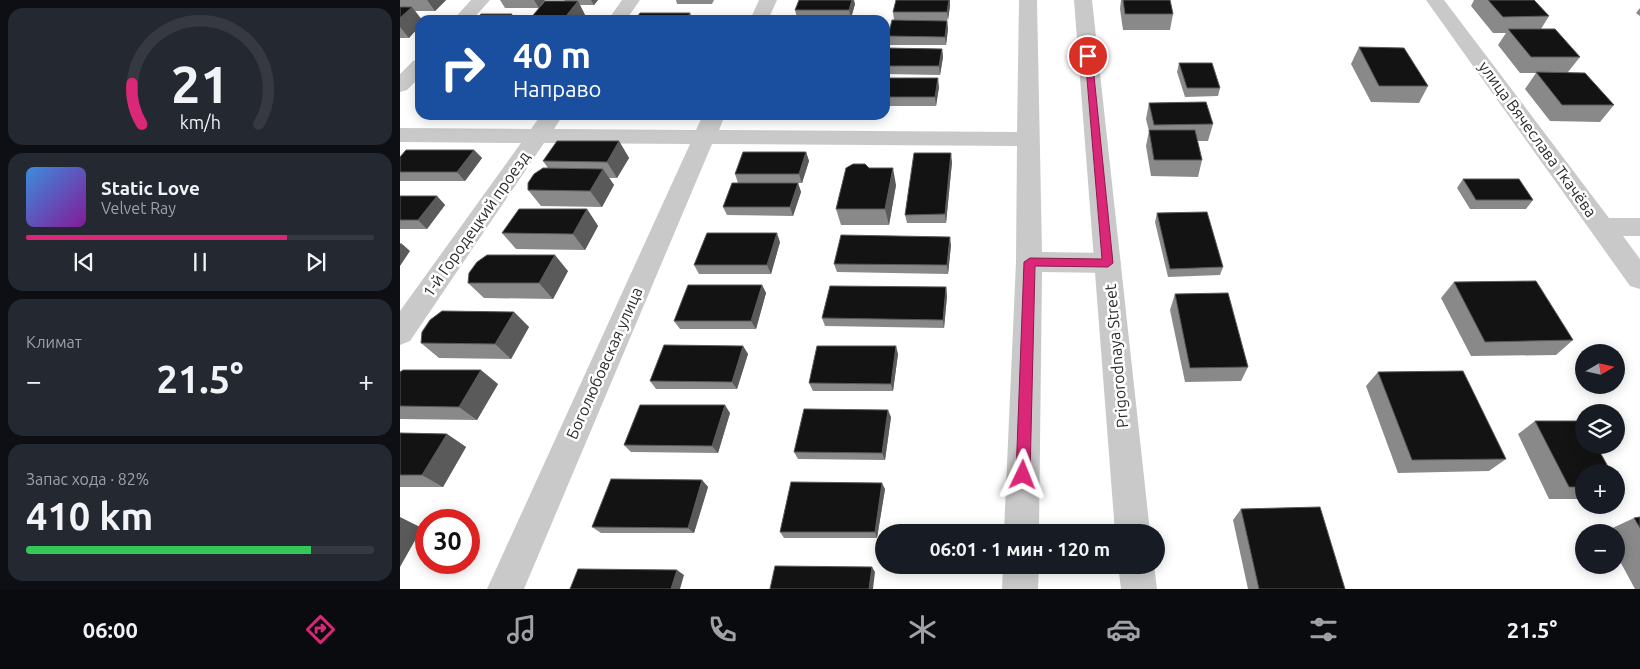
<!DOCTYPE html>
<html lang="ru">
<meta charset="utf-8">
<style>
:root{--surface:#171b24;--page:#242831;--text:#f1f3f6;--muted:#9ea1a6;--line:#363941;--accent:#db2777}
body{margin:0;font-family:Ubuntu,sans-serif;background:var(--page);color:var(--text);height:100vh;display:flex;flex-direction:column;font-size:19px;white-space:nowrap}
*{box-sizing:border-box;margin:0}
p{font-size:16px;color:var(--muted)}
.icon{flex:none;width:28px;height:28px;fill:none;stroke:currentColor;stroke-width:2;stroke-linecap:round;stroke-linejoin:round}
.map{position:relative;flex:1;overflow:hidden}
.details{display:flex;flex-direction:column;gap:8px;padding:8px;background:#0d0f14;width:400px}
.details>*{flex:none}
.top-card{position:absolute;left:15px;top:15px;width:475px;height:105px;border-radius:15px;box-shadow:0 2px 12px #0003;background:#1a4fa0;color:#fff;overflow:hidden}
.needle{width:32px;rotate:81deg}
.fabs{position:absolute;left:1175px;top:344px;display:grid;gap:10px}
.fabs a{display:grid;place-items:center;width:50px;height:50px;border-radius:50%;background:var(--surface);box-shadow:0 2px 12px #0003;font-size:25px}
.speed{position:absolute;left:15px;top:509px;display:flex;gap:10px;font-size:25px;font-weight:700;text-align:center}
.speed>*{display:grid;place-content:center;width:65px;height:65px;border-radius:50%;background:var(--surface);box-shadow:0 2px 12px #0003;line-height:1}
.speed .limit{border:8px solid #d22;background:#fff;color:#111}
.pin{position:absolute;display:grid;place-items:center;width:42px;height:42px;color:#fff;margin:-21px;border:2px solid #fff;border-radius:50%;box-shadow:0 1px 5px #0007}
.me{position:absolute;width:55px;margin:-28px;rotate:2deg;stroke-linejoin:round;filter:drop-shadow(0 0 4px #0008)}
.turn{display:flex;align-items:center;gap:18px;height:105px;padding:0 15px;font-size:22px}
.turn .icon{width:65px;height:65px;stroke-width:2.5}
.turn b{display:block;font-size:35px;line-height:42px}
.big{font-size:38px;font-weight:700;line-height:1.1}
.details .widget{flex:1;display:flex;flex-direction:column;justify-content:center;gap:8px;min-width:0;padding:0 18px;border-radius:15px;background:var(--page)}
.details .dial{align-items:center;gap:0}
.dial svg{height:130px;overflow:visible;fill:none;stroke:var(--line);stroke-width:7;stroke-linecap:round;text-anchor:middle}
.dial text{fill:var(--text);stroke:none}
.song{display:flex;align-items:center;gap:15px}
.cover{width:60px;height:60px;border-radius:8px;background:linear-gradient(135deg,hsl(210 70% 55%),hsl(290 70% 35%))}
.played{height:5px;border-radius:2px;background:linear-gradient(90deg,var(--accent) 75%,var(--line) 75%)}
.keys{display:flex;justify-content:space-around;direction:ltr}
.heat{display:flex;justify-content:space-between;align-items:center;font-size:28px;direction:ltr}
.charge{height:8px;border-radius:4px;background:linear-gradient(90deg,#34c759 82%,var(--line) 0)}
.trip{position:absolute;left:475px;top:524px;width:290px;height:50px;border-radius:25px;background:var(--surface);box-shadow:0 2px 12px #0003;font-weight:700;line-height:50px;text-align:center}
.menu{display:flex;height:80px;justify-content:space-around;align-items:center;background:#090b0e;color:var(--muted)}
.menu .icon{width:35px;height:35px}
.menu .on{color:var(--accent)}
.menu b{font-size:22px;color:var(--text)}
main{display:flex;flex:1;min-height:0}
.map>svg:first-child{display:block}
.lines{fill:none;stroke-linecap:round;stroke-linejoin:round}
.minor{fill:#c9c9c9;fill-rule:evenodd}
.tertiary{fill:#c9c9c9;fill-rule:evenodd}
.wall{fill:#898989}
.shaded-wall{fill:#5a5a5a}
.building{fill:#131313;stroke:#5a5a5a}
.route{fill:#db2777;stroke:#8e194d}
.labels{text-anchor:middle;dominant-baseline:central;stroke-width:5;stroke-linejoin:round;paint-order:stroke}
.street-label{font-size:16px;fill:#2c2c2c;stroke:#fff}
</style>
<main>
<section class="details">
<div class="widget dial"><svg viewBox="0 0 100 80">
<path d="M14 69A42 42 0 1 1 86 69"/>
<path d="M14 69A42 42 0 0 1 8 44" stroke="#db2777"/>
<text x="50" y="56" font-size="32" font-weight="700">21</text>
<text x="50" y="72" font-size="11">km/h</text>
</svg></div>
<div class="widget">
<div class="song"><i class="cover"></i><div><b>Static Love</b><p>Velvet Ray</p></div></div>
<div class="played"></div>
<div class="keys"><svg class="icon" aria-label="previous" viewBox="0 0 24 24"><path d="M18 5L8 12l10 7zM5 5v14"/></svg><svg class="icon" aria-label="pause" viewBox="0 0 24 24"><path d="M8 5v14M16 5v14"/></svg><svg class="icon" aria-label="next" viewBox="0 0 24 24"><path d="M6 5l10 7-10 7zM19 5v14"/></svg></div>
</div>
<div class="widget"><p>Климат</p>
<div class="heat"><a>−</a><b class="big">21.5°</b><a>+</a></div>
</div>
<div class="widget"><p>Запас хода · 82%</p><b class="big">410 km</b><div class="charge"></div></div>
</section>
<div class="map">
<svg width="1240" height="589" viewBox="0 0 1240 589">
<rect width="100%" height="100%" fill="#fff"/>
<g class="lines">
<path class="minor" d="M71,0h19l-18,20h-19z
M222,0h18l-14,20h-18z
M359,0h18l-9,20h-18z
M619,0h18l5,252 66,1 9,3 4,7 -4,7 -9,3 -66,-1 -3,260h-35l12,-270 1,-116 -305,-2 -188,445h-37l203,-445 -146,-1 -134,198 -10,4v-34l121,-168 -121,-1v-14l131,1 10,-14h22l-9,14 142,1 7,-15h22l-6,15 298,2z
M1026,0h18l165,218h31v18h-17l17,23v30l-10,-3z
M20,59v18l-13,13 -7,2v-18l13,-13z
M603,565h36l-1,24h-36z"/>
<path class="tertiary" d="M674,0h18l58,532h-35z
M718,565h36l3,24h-36z"/>
</g>
<path class="wall" d="M0,0h46l-11,11h-20l7,9 -13,18h-9z
M100,0h45l-6,8h-34z
M164,0h34l-4,5h-14l6,12z
M276,0h38l-2,4h-35z
M496,0h54v6l-3,15 1,8 -2,16h-56l-2,-9 6,-16 -1,-8z
M721,0h49l3,14 -3,16h-47l-3,-21z
M1074,0h60l15,16 -8,13 39,28 -12,15 46,33 -14,17 -50,-1 -25,-32 11,-16h-16l-22,-28 8,-12h-13l-22,-27z
M455,4l-4,14h-54l-2,-8z
M1240,8v8l-4,-3z
M959,47l69,39 -9,17 -48,-1 -20,-38z
M485,48l57,1 1,8 -3,18 -55,-1z
M779,63l41,25 -2,8 -33,1 -8,-25z
M485,78l54,9 -3,19h-51z
M749,103l64,21 -5,17h-11l5,19 -4,17 -47,-1 -5,-30 3,-15 -3,-12z
M219,141l10,17 -12,20h-8l5,7 -12,22 -61,-1 -13,-16 20,-22 -5,-7z
M74,150l8,8 -17,23h-65v-24z
M406,152l3,9 -7,22h-64l-3,-9z
M552,162l-6,61h-39l-2,-8z
M469,168l27,17 -7,40h-48l-5,-16z
M1063,179l70,21 -7,9h-56l-13,-21z
M398,183l3,9 -8,24 -66,-1 -4,-8z
M0,196h37l8,9 -18,24h-27z
M187,209l11,17 -13,24 -69,-1 -14,-16z
M757,213l66,54 -3,8 -52,2 -13,-55z
M380,242l-9,32h-72l-5,-9z
M551,245l-3,29 -111,-2 -3,-8z
M168,271l-15,28 -69,-1 -16,-15z
M1054,282l119,58 -17,15 -85,1 -30,-58z
M362,285l4,8 -10,36h-76l-6,-8z
M546,287l1,9 -3,32 -119,-2 -3,-8z
M775,294l73,73 -7,14 -56,1 -15,-72z
M114,312l15,15 -18,32 -72,-1 -18,-15z
M343,346l5,8 -11,35h-81l-6,-8z
M498,354l-5,37h-80l-4,-8z
M0,372l98,12 -21,36 -77,-1z
M978,372l128,87 -17,12 -91,2 -32,-87z
M330,413l-12,40 -87,-1 -7,-7z
M491,417l-6,43 -87,-1 -4,-7z
M1135,421l49,51v27h-35l-31,-65z
M0,433l47,1 19,13 -23,40h-43z
M302,480l6,7 -14,46h-93l-9,-6z
M485,489l-8,49h-93l-4,-6z
M841,509l104,80h-97l-15,-69z
M1240,517v72h-5l-19,-35v-22h-12l30,-14z"/>
<path class="shaded-wall" d="M27,0h19l-11,11z
M134,0h11l-6,8z
M191,0h7l-4,5z
M452,0h2l1,4 -4,14 -2,-8z
M549,0h1v6l-2,15 -1,-9z
M178,1l8,16 -2,3h-21z
M12,7l10,13h-2v6l-11,12 -9,-11v-9z
M290,13l3,7h-7z
M112,14l4,6h-10z
M547,21l1,8 -2,16 -1,-8z
M542,49l1,8 -3,18 -1,-9z
M538,78l1,9 -3,19 -1,-9z
M219,141l10,17 -12,20 -10,-16z
M74,150l8,8 -17,23 -8,-9z
M406,152l3,9 -7,22 -3,-9z
M551,153l1,9 -6,61 -1,-9z
M493,168l3,17 -7,40 -4,-16z
M203,169l11,16 -12,22 -12,-16z
M398,183l3,9 -8,24 -3,-9z
M37,196l8,9 -18,24 -9,-9z
M187,209l11,17 -13,24 -12,-16z
M377,233l3,9 -9,32 -4,-9z
M550,237l1,8 -3,29 -1,-9z
M1,243l9,8 -10,15v-22z
M155,255l13,16 -15,28 -14,-16z
M362,285l4,8 -10,36 -5,-8z
M546,287l1,9 -3,32 -1,-8z
M114,312l15,15 -18,32 -16,-15z
M343,346l5,8 -11,35 -5,-7z
M496,346l2,8 -5,37 -2,-7z
M81,370l17,14 -21,36 -18,-13z
M325,405l5,8 -12,40 -6,-7z
M488,410l3,7 -6,43 -3,-7z
M47,434l19,13 -23,40 -21,-12z
M302,480l6,7 -14,46 -6,-5z
M482,483l3,6 -8,49 -2,-6z
M0,517l22,11 -22,39z
M472,567l3,5 -2,17h-4z
M277,570l7,5 -4,14h-9z"/>
<path class="building" d="M399,0h53l-3,10h-54z
M496,0h53l-2,12h-54z
M723,0h47l3,14h-48z
M1088,0h46l15,16 -46,1z
M145,1h33l-15,19h-34z
M0,7h12l-12,11z
M240,13h50l-4,7h-51z
M81,14h31l-6,6h-31z
M492,20l55,1 -2,16 -57,-1z
M1108,29h47l25,28h-49z
M959,47l45,1 24,38h-49z
M485,48l57,1 -3,17h-54z
M779,63h33l8,25h-33z
M1136,72l49,1 29,32h-52z
M485,78h53l-3,19h-50z
M806,102l7,22 -59,1 -5,-22z
M749,130h46l7,30h-48z
M157,141h62l-12,21 -64,-1z
M6,150h68l-17,22h-57v-15z
M343,152h63l-7,22h-64z
M514,153h37l-6,61 -40,1z
M453,164h12l4,4h24l-8,41h-49l10,-41z
M143,168l60,1 -13,22 -62,-1v-7l6,-9z
M1063,179h56l14,21h-57z
M332,183h66l-8,24h-67z
M0,196h37l-19,24h-18z
M119,209h68l-14,25 -71,-1z
M807,212l16,55 -53,2 -13,-56z
M307,233h70l-10,32h-73z
M441,235l109,2 -3,28 -113,-1z
M87,255h68l-16,28h-71l1,-10 8,-11z
M1136,281l37,59 -88,2 -31,-60z
M288,285h74l-11,36h-77z
M430,286l116,1 -3,33 -121,-2z
M828,293l20,74 -58,1 -15,-74z
M42,311l72,1 -19,32 -74,-1 1,-11 8,-12z
M264,345l79,1 -11,36 -82,-1z
M417,346h79l-5,38 -82,-1z
M3,370h78l-22,37 -59,-1v-34z
M1063,371l43,88 -94,1 -34,-88z
M240,405h85l-13,41 -88,-1z
M404,409l84,1 -6,43 -88,-1z
M1135,421h47l2,3v21h12l15,27h-27v15h-15z
M0,433l47,1 -25,41h-22z
M211,479l91,1 -14,48 -96,-1z
M391,482l91,1 -7,49h-95z
M920,507l25,82h-86l-18,-80z
M1240,517v11l-6,-10z
M375,566l97,1 -3,22h-99z
M178,569l99,1 -6,19h-101z"/>
<path class="route" d="M685,55l7,1 21,207 -5,4 -73,-1 -5,209 -2,4 -5,2 -5,-2 -2,-4 8,-213 6,-4 72,1z"/>
<g class="labels">
<g class="street-label">
<text transform="translate(1138 139) rotate(54)">улица Вячеслава Ткачёва</text>
<text transform="translate(76 224) rotate(-55)">1-й Городецкий проезд</text>
<text transform="translate(716 356) rotate(-95)">Prigorodnaya Street</text>
<text transform="translate(204 363) rotate(-66)">Боголюбовская улица</text>
</g>
</g>
</svg>
<div class="fabs">
<a><svg class="needle" viewBox="-14 -14 28 28"><path d="M0-13l5 13h-10z" fill="#e53935"/><path d="M0 13l5-13h-10z" fill="#9ea1a6"/></svg></a>
<a><svg class="icon" aria-label="layers" viewBox="0 0 24 24"><path d="M12 4l9 5-9 5-9-5zM3 14l9 5 9-5"/></svg></a>
<a>+</a>
<a>−</a>
</div>
<div class="speed"><div class="limit">30</div></div>
<div class="pin" style="left:688px;top:56px;background:#d93025"><svg class="icon" aria-label="arrive" viewBox="0 0 24 24"><path d="M6 21V4h12l-3 4 3 4H6"/></svg></div>
<svg class="me" style="left:623px;top:475px" viewBox="-20 -20 40 40"><path d="M0-17L14 15 0 8-14 15z" fill="#db2777" stroke="#fff" stroke-width="4"/></svg>
<div class="trip">06:01 · 1 мин · 120 m</div>
<div class="top-card">
<div class="turn"><svg class="icon" aria-label="right" viewBox="0 0 24 24"><path d="M7 20v-9h11M14 6l5 5-5 5"/></svg><div><b>40 m</b>Направо</div></div>
</div>
</div>
</main>
<nav class="menu">
<b>06:00</b>
<svg class="icon on" aria-label="directions" viewBox="0 0 24 24"><path d="M12 3l9 9-9 9-9-9zM9 14v-3h6M13 9l2 2-2 2"/></svg>
<svg class="icon" aria-label="music" viewBox="0 0 24 24"><path d="M9 18V5l10-2v13"/><circle cx="6" cy="18" r="3"/><circle cx="16" cy="16" r="3"/></svg>
<svg class="icon" aria-label="phone" viewBox="0 0 24 24"><path d="M5 4h4l2 5-3 2q2 4 5 5l2-3 5 2v4C11 20 4 13 5 4z"/></svg>
<svg class="icon" aria-label="climate" viewBox="0 0 24 24"><path d="M12 3v18M4 7l16 10M4 17L20 7"/></svg>
<svg class="icon" aria-label="car" viewBox="0 0 24 24"><path d="M5 17H2v-5l4-1 3-4h7l3 4 3 1v5h-3M9 17h6M6 11h13"/><circle cx="7" cy="17" r="2"/><circle cx="17" cy="17" r="2"/></svg>
<svg class="icon" aria-label="filters" viewBox="0 0 24 24"><path d="M4 7h16M4 17h16"/><circle cx="9" cy="7" r="2"/><circle cx="15" cy="17" r="2"/></svg>
<b>21.5°</b>
</nav>
